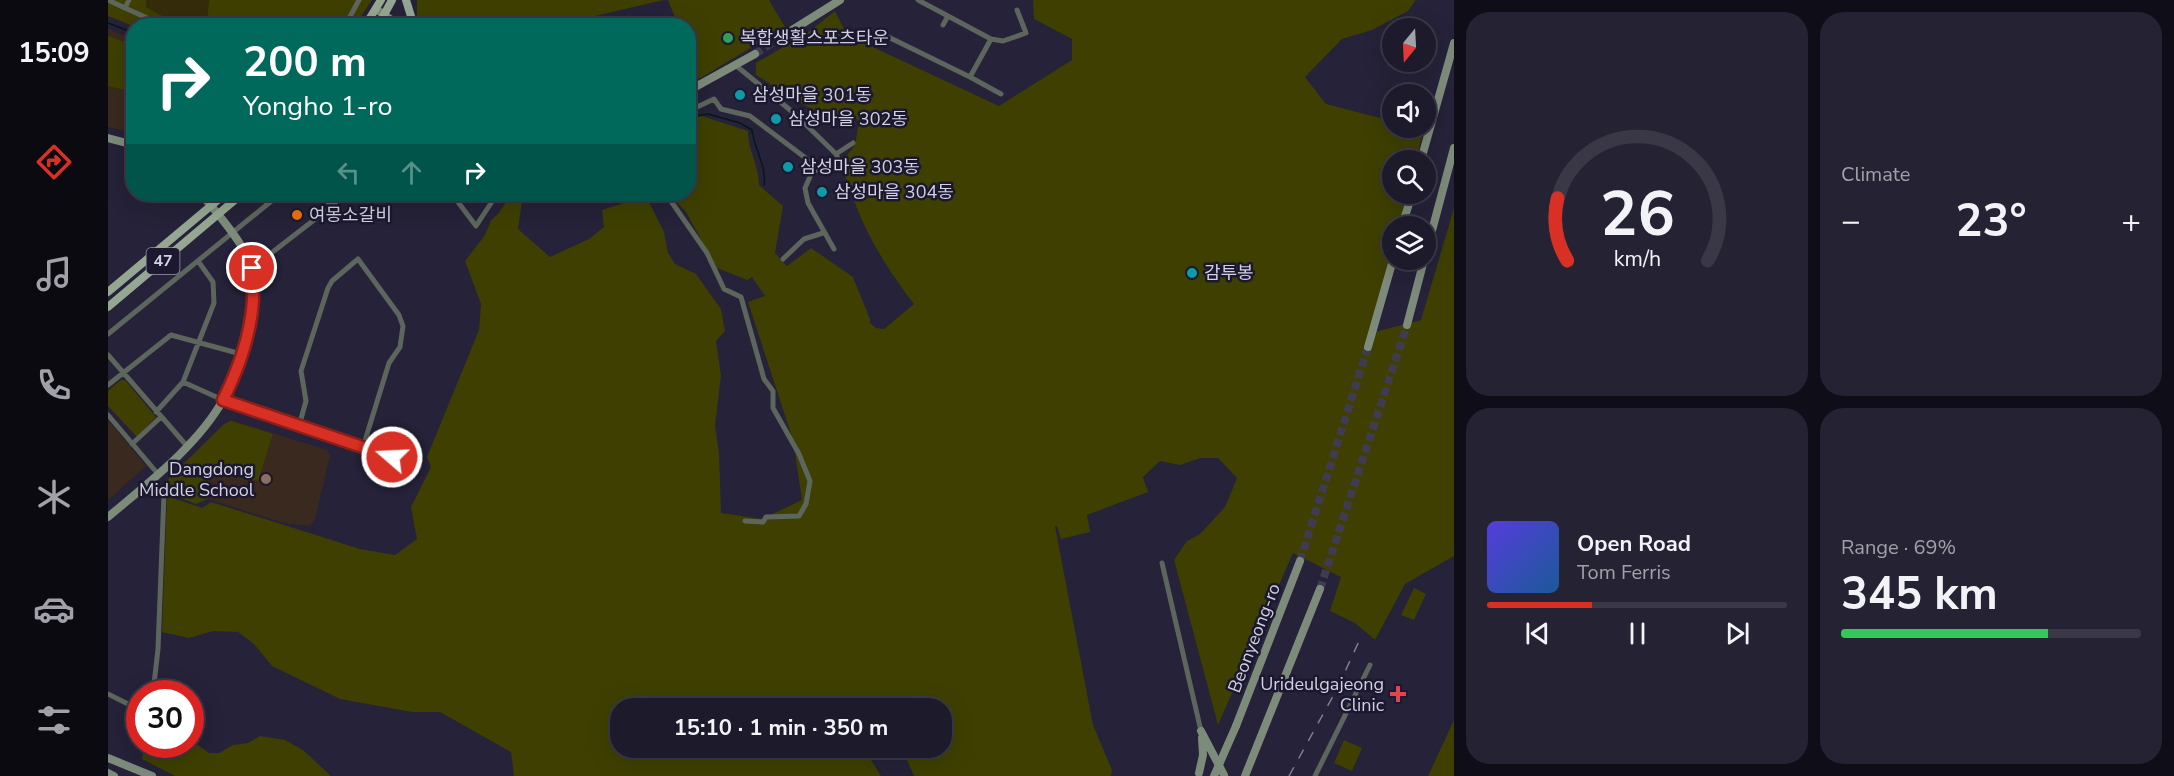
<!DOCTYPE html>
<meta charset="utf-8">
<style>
:root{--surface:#1c1a2b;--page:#252333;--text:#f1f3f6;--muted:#a0a1a9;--line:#3a3847;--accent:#d93025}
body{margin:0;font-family:"Nunito Sans","Noto Sans KR",sans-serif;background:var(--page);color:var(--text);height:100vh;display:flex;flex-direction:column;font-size:22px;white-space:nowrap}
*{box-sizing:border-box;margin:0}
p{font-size:20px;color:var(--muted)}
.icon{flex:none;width:33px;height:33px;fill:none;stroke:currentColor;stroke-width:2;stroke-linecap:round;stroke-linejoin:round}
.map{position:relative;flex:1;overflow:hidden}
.side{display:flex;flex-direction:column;gap:12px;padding:12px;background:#0f0e18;width:720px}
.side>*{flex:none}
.banner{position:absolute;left:18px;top:18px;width:570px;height:183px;border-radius:24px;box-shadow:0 6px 24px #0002,0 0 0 2px var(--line);background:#00695c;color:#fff;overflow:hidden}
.needle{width:39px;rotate:198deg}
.controls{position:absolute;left:1274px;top:18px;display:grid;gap:12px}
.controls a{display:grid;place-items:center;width:54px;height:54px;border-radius:50%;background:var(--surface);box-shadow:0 6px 24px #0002,0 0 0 2px var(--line);font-size:30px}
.speed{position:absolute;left:18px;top:680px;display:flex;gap:12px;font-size:30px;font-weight:700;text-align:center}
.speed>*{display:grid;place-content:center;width:78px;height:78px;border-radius:50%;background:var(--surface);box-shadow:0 6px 24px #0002,0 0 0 2px var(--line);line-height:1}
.speed .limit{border:9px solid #d22;background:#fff;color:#111}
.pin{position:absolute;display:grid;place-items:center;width:51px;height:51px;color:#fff;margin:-26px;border:3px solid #fff;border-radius:50%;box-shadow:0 2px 6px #0007}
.me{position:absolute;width:66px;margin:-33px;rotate:289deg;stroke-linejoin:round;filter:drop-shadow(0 0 4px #0008)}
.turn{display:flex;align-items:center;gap:21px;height:126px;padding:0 18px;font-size:27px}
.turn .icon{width:78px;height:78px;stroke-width:2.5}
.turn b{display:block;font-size:42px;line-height:51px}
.lanes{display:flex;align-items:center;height:57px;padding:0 18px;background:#0003;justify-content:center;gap:30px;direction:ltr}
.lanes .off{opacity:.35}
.big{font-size:45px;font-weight:700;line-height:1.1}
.side .tile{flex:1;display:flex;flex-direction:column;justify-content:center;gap:9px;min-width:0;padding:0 21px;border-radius:24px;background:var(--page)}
.side .dial{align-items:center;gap:0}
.dial svg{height:156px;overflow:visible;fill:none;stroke:var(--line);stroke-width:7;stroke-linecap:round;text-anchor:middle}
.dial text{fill:var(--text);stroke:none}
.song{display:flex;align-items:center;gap:18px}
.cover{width:72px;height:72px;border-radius:9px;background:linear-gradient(135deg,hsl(250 70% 55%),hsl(210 70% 35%))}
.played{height:6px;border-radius:3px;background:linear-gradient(90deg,var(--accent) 35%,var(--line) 35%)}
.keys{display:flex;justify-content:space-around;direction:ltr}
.heat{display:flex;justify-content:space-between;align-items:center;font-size:33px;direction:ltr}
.charge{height:9px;border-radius:4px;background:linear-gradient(90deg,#34c759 69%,var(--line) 0)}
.side .tiles{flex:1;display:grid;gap:12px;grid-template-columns:repeat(2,1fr)}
.trip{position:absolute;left:502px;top:698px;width:342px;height:60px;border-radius:24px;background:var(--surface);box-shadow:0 6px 24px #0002,0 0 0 2px var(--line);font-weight:700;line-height:60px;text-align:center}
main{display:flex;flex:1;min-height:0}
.tabs{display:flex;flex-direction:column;width:108px;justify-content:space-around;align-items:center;background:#0b0a11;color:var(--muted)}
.tabs .icon{width:42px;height:42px}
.tabs .current{color:var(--accent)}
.tabs b{font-size:27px;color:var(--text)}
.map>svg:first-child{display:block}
.education{fill:#39291f}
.green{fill:#3e3f00}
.sand{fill:#352c0b}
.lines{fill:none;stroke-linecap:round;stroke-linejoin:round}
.stream{stroke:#051819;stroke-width:1.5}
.secondary-tunnel{stroke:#3f3c52;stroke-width:8;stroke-dasharray:8 4;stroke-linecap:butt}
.street{stroke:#5d665c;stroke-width:5}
.secondary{stroke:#7d8b7b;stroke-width:8}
.primary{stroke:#95a792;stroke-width:8}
.rail{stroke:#7f7d91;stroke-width:1.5;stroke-dasharray:10 10;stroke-linecap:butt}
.secondary-bridge{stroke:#7d8b7b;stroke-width:8}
.route-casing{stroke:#8d1f18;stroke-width:15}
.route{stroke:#d93025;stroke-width:10}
.leisure-dot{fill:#2e9e5b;stroke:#1b182f;stroke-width:2}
.culture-dot{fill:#0f9aa8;stroke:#1b182f;stroke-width:2}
.food-dot{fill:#e8710a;stroke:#1b182f;stroke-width:2}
.education-dot{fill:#8d6e63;stroke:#1b182f;stroke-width:2}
.health-dot{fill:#e0444e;stroke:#1b182f;stroke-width:2}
.labels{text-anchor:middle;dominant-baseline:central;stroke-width:5;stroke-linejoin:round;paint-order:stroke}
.shield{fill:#1b182f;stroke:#9a99ab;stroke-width:1.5}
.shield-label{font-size:16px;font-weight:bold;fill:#d1d0e0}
.poi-label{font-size:18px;fill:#d1d0e0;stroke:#1b182f;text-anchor:start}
.street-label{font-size:18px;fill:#d1d0e0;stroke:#1b182f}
</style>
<main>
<nav class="tabs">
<b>15:09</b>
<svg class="icon current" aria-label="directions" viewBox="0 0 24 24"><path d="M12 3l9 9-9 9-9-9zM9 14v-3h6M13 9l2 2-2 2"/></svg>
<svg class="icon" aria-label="music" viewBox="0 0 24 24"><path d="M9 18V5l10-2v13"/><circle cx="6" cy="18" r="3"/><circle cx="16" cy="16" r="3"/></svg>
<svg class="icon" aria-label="phone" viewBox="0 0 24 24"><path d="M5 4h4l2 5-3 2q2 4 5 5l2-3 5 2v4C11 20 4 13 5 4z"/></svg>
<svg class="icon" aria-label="climate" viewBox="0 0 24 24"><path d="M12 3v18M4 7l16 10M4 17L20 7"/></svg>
<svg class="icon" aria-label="car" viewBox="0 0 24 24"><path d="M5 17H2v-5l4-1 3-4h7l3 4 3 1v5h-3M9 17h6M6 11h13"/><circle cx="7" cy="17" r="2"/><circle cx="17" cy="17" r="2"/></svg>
<svg class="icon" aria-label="filters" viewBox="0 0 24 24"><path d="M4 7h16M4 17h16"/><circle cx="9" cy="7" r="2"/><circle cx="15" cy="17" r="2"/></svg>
</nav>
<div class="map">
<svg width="1346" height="776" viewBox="0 0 1346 776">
<rect width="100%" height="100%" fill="#252239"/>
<path class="education" d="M0,29l25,10v94l-25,-6z
M0,420l38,46 -38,34z
M123,420l96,30 3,6 -15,63 -5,7 -26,-3 -76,-24 1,-29 9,-34 6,-12z"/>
<path class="green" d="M0,0h264l-17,25 -222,1 -25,-10z
M309,0h247l-108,25h-132l-7,-10z
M560,0h101l16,27 -86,52 -10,-27 -1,-26 -10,-1z
M925,0h383l-8,11 -36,19 -30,9 -37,38 21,27 66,17v7l32,1 -8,31h-24v34h15l-8,32h-7v27l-21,80 50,-13 33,-112v348l-49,28 -30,56 -20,-17 -25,-12 11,-34 -48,-24 -75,172 -44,-165 13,-19 13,-7 25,-27 12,-29 -19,-20h-18l-20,7 -20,-4 -17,16 5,15 -61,23 3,17 -29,7 -4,-13h-2l38,199 19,45 -1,6h-197l-7,-16 -1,-13h36v-39h-321v39h242l18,29h-367l-3,-24 -71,-40h-28l-72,-13 -68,-33 -18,-22 -16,-12 -25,-1 -24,7 -27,-6 5,-136 35,12 9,-6 149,47 35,6 22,-16 -6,-32 20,-40 -4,-10 52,-127 2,-26 -16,-43 20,-26 6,-15 7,-6 14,-20h11l-5,35 32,28 39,-18 15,-12 -2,-17 44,-14 18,36 4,21 7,11 21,10 25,35 4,22 -9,10 5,34 -6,51 4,27 2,60 41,6 40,-19 -9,-60 -45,-138 17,-6 -13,-19 -5,3 -30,-12 -31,-56 -17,-18h19l1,-74 13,-4 46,15c0,21 11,33 11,54l24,21 -8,47 12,13 24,-18 42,29 17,42v4l6,5 8,1 30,-25c-37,-48 -55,-83 -73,-141l14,-18 4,-23 -3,-4c-38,3 -69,-24 -100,-43v-12l51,-30 28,-22 12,24 152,71 73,-46v-21l-38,-20z
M0,36l25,9v47l-25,-6z
M13,380h4l31,37 -19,20 -29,-31v-15z
M123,421l42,13 -15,47 -48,-15 -2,33 -12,5 -31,-12 -5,-5 64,-63z
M1306,588l12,6 -12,26 -13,-5z
M1346,720v56h-26z
M152,736l25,4 18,10 28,26h-156l-33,-17 3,-15h45l1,-4 18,13h10l14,-8 15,-2z
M1236,740l18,8 -10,23 -18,-8z"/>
<path class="sand" d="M38,0h63l-2,25h-29l-32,-18z"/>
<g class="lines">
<path class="stream" d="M0,23l26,10
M580,117l20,-3 32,9 12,7c2,19 15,36 12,55"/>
<path class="secondary-tunnel" d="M647,54l34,-22
M1192,561l68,-214
M1212,589l87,-264"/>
<path class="street" d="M0,0l17,8 4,-8
M17,8l40,18
M835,25l5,-9
M237,26l14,-26
M768,31l94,46 21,-38 -73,-39
M883,39l12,2 23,-8 -9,-23
M626,64l61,50 41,40 17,-11
M862,77l31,17
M589,107l17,-8 7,10 29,7 57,43 5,13
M212,194l12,12
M344,194l24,32 21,-32
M558,194l41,59 17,36 17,8 23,82 9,12v17l26,46 11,27 -4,23 -7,12 -33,1 -3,5 -18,-1
M726,249l-26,-46 -3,-15 7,-16 27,-11 -3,-7
M675,259l21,-20 19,-6
M144,268l80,-62 11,-12
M0,334l172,-140
M0,355l78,90
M75,382l40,18 185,62
M0,385l63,-50 70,19
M48,412l27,-30 31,-79 -1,-21 -15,-21
M0,415l50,59
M191,426l7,-25 -5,-30 27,-83 4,-7 26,-22 41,56 4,11 -3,21 -11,16 -26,84
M24,444l29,-27
M43,480l13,14 -6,155 -5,44
M1054,563l39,168
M0,694l32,16
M1207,776l55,-111"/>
<path class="secondary" d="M268,9l24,17
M681,32l51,-32
M580,91l67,-37
M0,138l26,7
M1313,160l33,-117
M1294,226l10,-32
M1317,257l29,-109
M1299,325l17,-65
M1260,347l25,-87
M0,517c39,-33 90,-72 115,-117 11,-19 16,-40 22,-60 7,-23 14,-47 7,-72 -5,-20 -37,-58 -51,-74
M1128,726l64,-165
M1093,731l23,44
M0,758l44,18
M0,773l6,3
M1091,773l4,-18 -1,-17
M1137,776l75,-187"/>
<path class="primary" d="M298,0l8,26
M257,26l16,-26
M270,26l14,-26
M0,292l117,-98
M0,307l134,-113"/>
<path class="rail" d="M1181,776l48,-87 23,-50"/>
<path class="secondary-bridge" d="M1106,776l22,-50"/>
</g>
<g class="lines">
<defs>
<path id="route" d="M144,268c6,45 -9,92 -29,132l169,57"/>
</defs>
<use href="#route" class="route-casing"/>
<use href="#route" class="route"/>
</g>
<circle class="leisure-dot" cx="620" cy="38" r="6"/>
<g class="culture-dot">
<circle cx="632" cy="95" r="6"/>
<circle cx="668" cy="119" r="6"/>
<circle cx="680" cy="167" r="6"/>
<circle cx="714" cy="192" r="6"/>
<circle cx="1084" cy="273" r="6"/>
</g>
<circle class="food-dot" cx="189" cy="215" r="6"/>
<circle class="education-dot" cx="158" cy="479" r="6"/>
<path class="health-dot" d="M1287 685h6v6h6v6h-6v6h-6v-6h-6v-6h6z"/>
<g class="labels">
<rect class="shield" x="38.5" y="248" width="33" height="26" rx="4.5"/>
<g class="shield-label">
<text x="55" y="261">47</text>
</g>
<g class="poi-label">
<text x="632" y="38">복합생활스포츠타운</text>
<text x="644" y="95">삼성마을 301동</text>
<text x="680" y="119">삼성마을 302동</text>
<text x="692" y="167">삼성마을 303동</text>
<text x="726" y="192">삼성마을 304동</text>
<text x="201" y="215">여몽소갈비</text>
<text x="1096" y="273">감투봉</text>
<text x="146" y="469" text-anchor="end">Dangdong<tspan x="146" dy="21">Middle School</tspan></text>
<text x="1276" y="684" text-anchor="end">Urideulgajeong<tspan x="1276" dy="21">Clinic</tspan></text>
</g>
<g class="street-label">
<text transform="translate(1146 638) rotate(-69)">Beonyeong-ro</text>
</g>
</g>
</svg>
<div class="controls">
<a><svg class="needle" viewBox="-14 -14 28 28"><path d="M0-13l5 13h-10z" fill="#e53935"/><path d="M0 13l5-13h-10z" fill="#a0a1a9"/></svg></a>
<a><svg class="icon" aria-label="sound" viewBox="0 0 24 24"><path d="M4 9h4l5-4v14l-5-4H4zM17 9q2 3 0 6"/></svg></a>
<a><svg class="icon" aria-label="search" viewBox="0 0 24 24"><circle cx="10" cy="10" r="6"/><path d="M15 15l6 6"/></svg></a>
<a><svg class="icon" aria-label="layers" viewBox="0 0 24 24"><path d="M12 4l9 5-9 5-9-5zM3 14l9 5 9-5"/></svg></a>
</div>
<div class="speed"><div class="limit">30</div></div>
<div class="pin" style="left:144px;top:268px;background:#d93025"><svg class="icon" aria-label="arrive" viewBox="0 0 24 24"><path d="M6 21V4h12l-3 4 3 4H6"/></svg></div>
<svg class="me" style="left:284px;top:457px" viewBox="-20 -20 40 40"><circle r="17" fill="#d93025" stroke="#fff" stroke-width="3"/><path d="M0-11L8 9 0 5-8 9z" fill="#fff"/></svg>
<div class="trip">15:10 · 1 min · 350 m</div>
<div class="banner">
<div class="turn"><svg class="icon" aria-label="right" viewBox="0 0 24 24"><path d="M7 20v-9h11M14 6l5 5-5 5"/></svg><div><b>200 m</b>Yongho 1-ro</div></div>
<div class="lanes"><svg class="icon off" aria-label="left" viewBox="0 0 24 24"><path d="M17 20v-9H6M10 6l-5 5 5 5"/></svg><svg class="icon off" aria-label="ahead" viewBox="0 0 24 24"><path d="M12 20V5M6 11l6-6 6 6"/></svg><svg class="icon" aria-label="right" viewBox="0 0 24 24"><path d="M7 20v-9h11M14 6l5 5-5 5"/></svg></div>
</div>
</div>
<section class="side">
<div class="tiles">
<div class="tile dial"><svg viewBox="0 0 100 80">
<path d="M14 69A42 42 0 1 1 86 69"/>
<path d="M14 69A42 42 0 0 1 9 37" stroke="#d93025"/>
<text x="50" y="56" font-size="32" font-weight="700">26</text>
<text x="50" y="72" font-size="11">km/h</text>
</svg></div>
<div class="tile"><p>Climate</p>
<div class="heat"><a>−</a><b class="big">23°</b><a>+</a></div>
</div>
<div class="tile">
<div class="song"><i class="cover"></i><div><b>Open Road</b><p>Tom Ferris</p></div></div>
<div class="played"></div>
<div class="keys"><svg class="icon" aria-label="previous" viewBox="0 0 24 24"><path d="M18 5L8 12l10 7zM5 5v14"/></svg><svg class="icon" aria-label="pause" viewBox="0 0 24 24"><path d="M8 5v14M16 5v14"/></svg><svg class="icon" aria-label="next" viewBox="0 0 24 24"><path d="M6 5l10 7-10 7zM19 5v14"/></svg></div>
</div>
<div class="tile"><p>Range · 69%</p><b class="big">345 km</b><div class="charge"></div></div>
</div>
</section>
</main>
